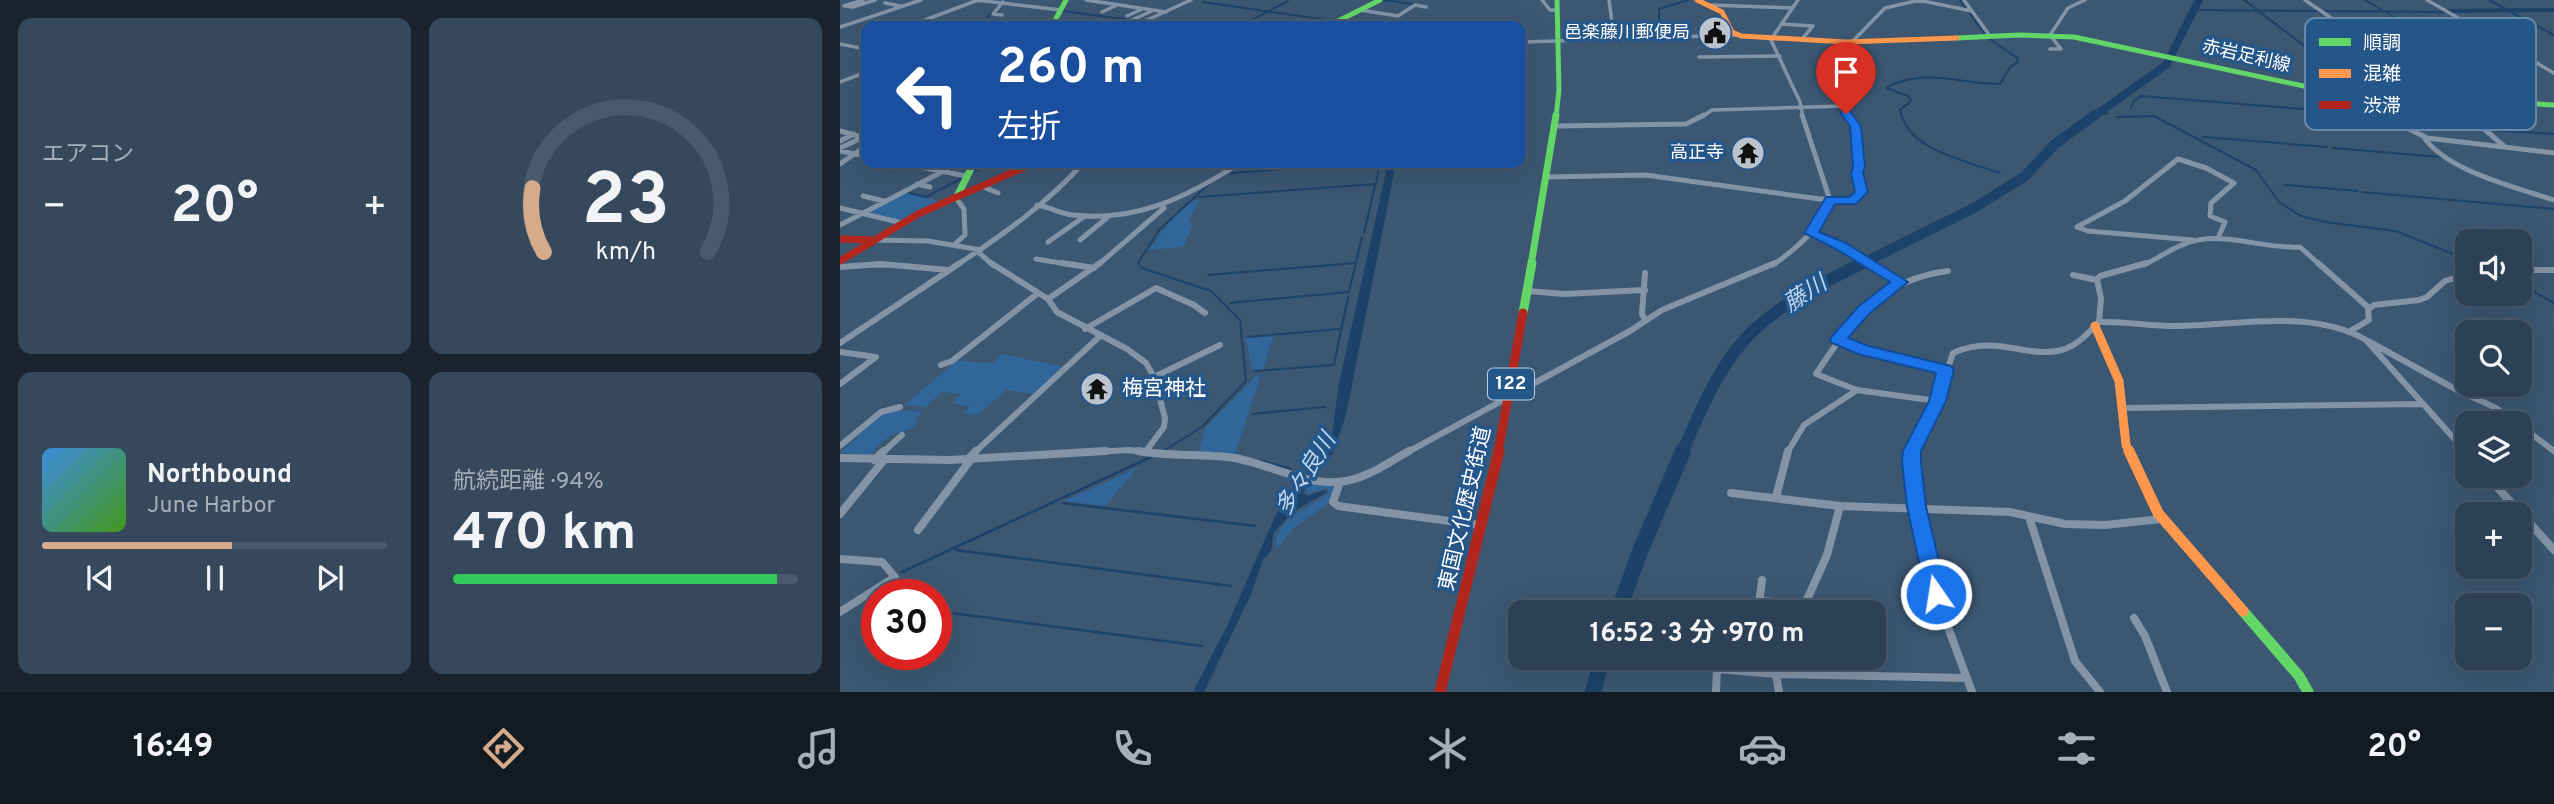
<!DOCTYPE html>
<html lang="ja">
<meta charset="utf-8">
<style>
:root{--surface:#2d4156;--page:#35485c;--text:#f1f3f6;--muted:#a7afb9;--line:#485a6c;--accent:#d6ab8b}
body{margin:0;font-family:Overpass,"Noto Sans JP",sans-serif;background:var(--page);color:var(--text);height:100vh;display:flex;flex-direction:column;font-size:26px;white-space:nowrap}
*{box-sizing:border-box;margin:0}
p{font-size:23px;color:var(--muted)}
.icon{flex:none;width:38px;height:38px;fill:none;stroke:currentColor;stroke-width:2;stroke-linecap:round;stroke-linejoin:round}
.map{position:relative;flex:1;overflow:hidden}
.details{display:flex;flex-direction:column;gap:18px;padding:18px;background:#19242f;width:840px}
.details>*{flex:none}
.banner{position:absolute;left:21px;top:21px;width:665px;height:147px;border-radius:14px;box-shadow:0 7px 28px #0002,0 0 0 2px var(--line);background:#1a4fa0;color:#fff;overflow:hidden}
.fabs{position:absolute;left:1615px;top:229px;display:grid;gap:14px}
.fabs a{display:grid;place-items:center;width:77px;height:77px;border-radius:14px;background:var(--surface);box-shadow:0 7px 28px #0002,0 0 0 2px var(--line);font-size:35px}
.speed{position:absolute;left:21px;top:579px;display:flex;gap:14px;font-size:35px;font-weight:700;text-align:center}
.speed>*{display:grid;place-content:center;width:91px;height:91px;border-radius:50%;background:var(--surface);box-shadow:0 7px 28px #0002,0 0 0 2px var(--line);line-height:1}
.speed .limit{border:10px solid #d22;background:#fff;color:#111}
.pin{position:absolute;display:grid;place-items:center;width:60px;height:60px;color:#fff;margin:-72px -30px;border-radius:50% 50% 50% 0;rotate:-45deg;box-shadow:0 0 7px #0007}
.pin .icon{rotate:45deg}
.me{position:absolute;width:77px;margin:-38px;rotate:347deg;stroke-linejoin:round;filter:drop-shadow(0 0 5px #0008)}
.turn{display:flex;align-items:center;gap:24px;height:147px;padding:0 21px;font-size:32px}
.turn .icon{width:91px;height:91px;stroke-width:2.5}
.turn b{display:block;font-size:49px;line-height:60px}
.big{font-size:52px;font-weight:700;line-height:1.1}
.details .card{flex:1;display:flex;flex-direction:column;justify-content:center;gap:10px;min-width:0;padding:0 24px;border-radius:14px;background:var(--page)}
.details .dial{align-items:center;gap:0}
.dial svg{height:182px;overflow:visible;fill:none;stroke:var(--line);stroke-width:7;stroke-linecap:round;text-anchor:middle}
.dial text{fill:var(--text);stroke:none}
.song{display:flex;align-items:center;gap:21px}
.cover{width:84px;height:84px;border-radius:10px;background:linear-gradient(135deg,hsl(210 70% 55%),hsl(100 70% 35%))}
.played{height:7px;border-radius:4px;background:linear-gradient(90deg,var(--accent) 55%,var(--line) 55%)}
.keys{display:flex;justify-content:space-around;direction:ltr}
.heat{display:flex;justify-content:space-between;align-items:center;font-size:38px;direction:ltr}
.charge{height:10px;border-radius:5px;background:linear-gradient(90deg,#34c759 94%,var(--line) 0)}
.details .tiles{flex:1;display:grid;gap:18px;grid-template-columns:repeat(2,1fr)}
.trip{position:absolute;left:668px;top:600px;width:378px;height:70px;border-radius:14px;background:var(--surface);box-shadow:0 7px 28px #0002,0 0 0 2px var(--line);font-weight:700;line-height:70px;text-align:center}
.tabs{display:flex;height:112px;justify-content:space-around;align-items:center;background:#121a22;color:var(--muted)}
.tabs .icon{width:49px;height:49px}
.tabs .current{color:var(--accent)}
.tabs b{font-size:32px;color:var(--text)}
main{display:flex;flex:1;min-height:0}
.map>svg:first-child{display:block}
.green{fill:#31669b}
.water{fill:#1d426a}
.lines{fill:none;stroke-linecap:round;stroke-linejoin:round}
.stream-far1{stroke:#1d426a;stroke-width:2}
.stream{stroke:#1d426a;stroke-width:2.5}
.river-far3{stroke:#1d426a;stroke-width:8}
.river-far2{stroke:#1d426a;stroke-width:10}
.river-far1{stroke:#1d426a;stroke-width:12}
.river{stroke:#1d426a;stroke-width:16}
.street-far3{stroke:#8394a7;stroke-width:3.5}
.street-far2{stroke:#8394a7;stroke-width:5}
.street-far1{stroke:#8394a7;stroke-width:6}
.street{stroke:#8394a7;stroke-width:8}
.fast-far3{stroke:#63d668;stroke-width:5}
.fast-far2{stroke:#63d668;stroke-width:7}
.fast-far1{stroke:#63d668;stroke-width:9}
.fast{stroke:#63d668;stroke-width:11}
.slow-far2{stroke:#ff974d;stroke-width:5}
.slow-far1{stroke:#ff974d;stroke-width:9}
.slow{stroke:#ff974d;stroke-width:11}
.jam-far2{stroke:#b3261e;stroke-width:7}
.jam-far1{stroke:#b3261e;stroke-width:9}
.jam{stroke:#b3261e;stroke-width:11}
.route{fill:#1a73e8;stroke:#114b97;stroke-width:2}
.labels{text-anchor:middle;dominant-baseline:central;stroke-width:7;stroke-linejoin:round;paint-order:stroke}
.far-poi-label{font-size:18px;fill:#fff;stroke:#255689;text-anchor:end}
.far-street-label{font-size:18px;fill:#fff;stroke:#255689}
.shield{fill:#255689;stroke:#beccdc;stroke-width:2}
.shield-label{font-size:19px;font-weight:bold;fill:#fff}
.poi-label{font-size:21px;fill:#fff;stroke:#255689;text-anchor:start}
.street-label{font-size:21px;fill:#fff;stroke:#255689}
.water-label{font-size:23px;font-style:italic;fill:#bdd7f1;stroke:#255689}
.key{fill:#255689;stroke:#6689ac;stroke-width:2}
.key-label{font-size:19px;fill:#fff}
</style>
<main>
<section class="details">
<div class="tiles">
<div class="card"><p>エアコン</p>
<div class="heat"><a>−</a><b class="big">20°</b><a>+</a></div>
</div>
<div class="card dial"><svg viewBox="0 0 100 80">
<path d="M14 69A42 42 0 1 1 86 69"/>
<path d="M14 69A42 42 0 0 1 9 41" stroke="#d6ab8b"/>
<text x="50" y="56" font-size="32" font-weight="700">23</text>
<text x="50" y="72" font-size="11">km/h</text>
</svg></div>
<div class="card">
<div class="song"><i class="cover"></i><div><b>Northbound</b><p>June Harbor</p></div></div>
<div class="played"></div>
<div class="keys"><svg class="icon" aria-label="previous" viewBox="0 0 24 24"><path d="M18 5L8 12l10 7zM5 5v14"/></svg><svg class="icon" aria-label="pause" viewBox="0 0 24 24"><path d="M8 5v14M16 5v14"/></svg><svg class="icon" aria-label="next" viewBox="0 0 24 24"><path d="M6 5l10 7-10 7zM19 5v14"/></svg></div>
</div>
<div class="card"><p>航続距離 · 94%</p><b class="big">470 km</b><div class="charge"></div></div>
</div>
</section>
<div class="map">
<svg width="1714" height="692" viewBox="0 0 1714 692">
<rect width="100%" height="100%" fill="#3c5772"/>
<path class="green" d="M64,192l38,10 -41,19 -36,-8z
M360,199l-12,24h6l-11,24 -34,3c12,-16 30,-47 51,-51z
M434,335l-11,35 -11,1 -6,-33z
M162,354l61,13 -30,27 -27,-4 -28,25 -15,-2 7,-7 -18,-3 9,-9 -19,-2 -17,15 -20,-2 51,-44 36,2z
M417,375h4l-26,79 -37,-1 7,-25z
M59,410l24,2 -8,7 3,5c-9,8 -18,7 -26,11 -8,4 -16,14 -22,20l-30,-2 40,-37z
M299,466l-34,40 -41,-5 75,-34z
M470,483l24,4 -6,17 -32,22 -20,24c-4,-30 34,-42 53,-57l-2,-5 -19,6 -2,-5z"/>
<path class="water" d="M548,163h8l-50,252 -13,38 -28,34 -2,6 4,3 18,-6 2,2 -34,20 -19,20 -3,19 -8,9 -12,34 -47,98h-11l34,-66 49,-112 44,-58 12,-23 7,-50z"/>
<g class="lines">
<path class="stream-far1" d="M543,0l30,4
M1120,0l5,8
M1404,0l122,93
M1525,0l17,10
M1649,0l17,9
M363,2l132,19
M1356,10l248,2
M1607,10l107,-1
M223,11l67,9
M1129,12l15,21
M1610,12l104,-1
M1671,12l43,23
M1547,13l141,88
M147,17l6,-5
M408,22l40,-21
M304,23l23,3
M811,37l8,-9v-19l29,-9
M1147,37l30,21 1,4 -8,5 -10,17c-39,0 -78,-17 -114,4l22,8 3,5 -11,9c7,40 66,51 100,63
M1291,108l2,-6 8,-6 236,19
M1260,113l7,1
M1277,117l37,-1 102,54 23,32 22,14 24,6 71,9 72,29
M1570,126l73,4
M1649,130l65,4
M1363,137l124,10
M1493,148l108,9
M133,172l17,-9
M391,173l134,-10
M1445,185l73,6
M66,192l20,5 36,-19
M1522,192l192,17
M359,197l177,-13 4,-21
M524,233l11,-47
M368,275l147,-12
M1680,284l34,19
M390,303l119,-11 13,-55
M408,337l93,-8
M414,371l80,-6 14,-68
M412,414l73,-7
M325,450l37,-23 44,-46 -6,-61 -29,-29 -69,-23 -4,-5 21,-33 50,-46"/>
<path class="stream" d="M418,460l33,9
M223,503l192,23
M116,550l275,36
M62,572l249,-115
M24,601l13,2
M96,611l266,35"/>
<path class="river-far3" d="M1253,117l73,-52 33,-65"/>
<path class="river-far2" d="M1019,265l115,-57 50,-31 31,-33 40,-29"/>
<path class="river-far1" d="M842,453c18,-42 39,-93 74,-125 31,-28 70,-47 107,-65"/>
<path class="river" d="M778,612l23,-63 42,-98
M753,692l9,-34"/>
<path class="street-far3" d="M23,0l-19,6 9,1 22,-7
M136,0l85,10
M246,0l80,12
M702,0l8,10h7
M769,0l5,37
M1078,0l54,11
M1124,0l26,36
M1465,0l146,100 19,17
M1587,0l127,73
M45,3l15,3
M870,5l82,3
M520,10l38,6 17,-11 11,2
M262,12l15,-7
M162,15l-9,-1 10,-12
M287,16l15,-7
M296,21l-4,-1 20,-9
M941,24l32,2 -11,13
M213,25l10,1
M69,26l69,-26
M264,26l12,-5
M294,26l57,-26
M0,27l81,-27
M930,38l30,64 3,15
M932,38l26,-38
M681,42l215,-7
M0,44l26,5
M1210,49h11l-11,-14 18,-27 17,-8
M859,57l81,-1
M0,82l26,-10
M1497,93l48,24
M862,117l10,-7 132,-4
M1010,117l-6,-11 18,-41 -12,-21 35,-36 35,-8"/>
<path class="street-far2" d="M1541,115l46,23 127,15
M1628,115l37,32
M716,126l130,-2 18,-9
M0,131l26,7
M1583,136c23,35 92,51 131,64
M0,141l14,-7
M0,148l24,-11
M0,151l26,5
M60,163l66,13
M0,164l26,-18
M707,177l98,-2 175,24h35l8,-12 -6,-14 2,-6 -4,-41 -6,-11
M77,184l13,3
M141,186l17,7
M23,196l21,5
M197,205c13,2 24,9 36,10 65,7 114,-18 167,-52
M0,208l62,15
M0,225l119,-62
M1237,227l48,-26 53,-42 28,9 28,15 -23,20 -1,13 15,6 -7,16
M1237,227l11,4 105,9
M971,233l30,13 31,19
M35,240l53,1 53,9
M240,240l28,-23
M208,242l37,-26
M115,244l10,-9 -1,-26 -8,-11
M138,252l15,13
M196,259l37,6
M30,265h20
M117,265c44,-29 91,-62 126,-102
M258,265l66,-57
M933,265c23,-16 48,-37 57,-65l-28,-85
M1304,265c16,-8 36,-22 54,-25 33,-6 68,9 102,7l20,18"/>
<path class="street-far1" d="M151,263l57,36 9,13 70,37 19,14 8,14 11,41 -1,9 -18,24
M222,263l32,5
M1029,263l31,19
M1478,263l51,45
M0,267l41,-3 67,6
M1680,270h34
M805,273l-3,41 3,6
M1233,275l24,5
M688,291l36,3 81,-4
M208,299l52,-36
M1259,322c25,-1 50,4 76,4 61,0 135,-18 191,14l101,113
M245,329l71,-41 38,17 11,8
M1512,330l17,-10 -1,-10 6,-5 45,-5 8,-3 18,-16 23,-7
M998,340l26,10 82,20
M1528,341l89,49 39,18 58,43
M0,343l120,-80
M0,352l36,5 -36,27
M101,365l11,-4 86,-68
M314,377l66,-32
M1097,401l-80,-11 -41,-16c35,-53 65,-95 132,-103
M1283,408l300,-4
M0,446l41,-34 19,-5
M42,453l20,-18
M134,453l125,-116
M235,453l55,-3 18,3
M566,453l224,-122 32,-21 113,-47
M947,453l17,-28 53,-35
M1072,453l25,-52 16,-48c45,-20 76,8 112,-4 14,-5 24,-17 34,-27l2,-24 -4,-18 3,-4 47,-13"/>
<path class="street" d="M298,451c32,6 65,2 97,7 33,6 78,30 111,23 23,-4 43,-19 63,-30
M1072,451l5,56 19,88 36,97
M1626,451l2,3
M0,458l110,2 156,-9
M129,458l7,-7
M34,460l10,-9
M1647,476l67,74
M500,482l-7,20 5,4 141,19
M891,493l109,13 170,6 55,12 40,1 57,-6
M936,497l12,-46
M0,514l44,-54
M1190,520l45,141 25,31
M78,530l54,-72
M0,559l42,3 13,15 -55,35
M919,601l46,3 22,-49 13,-49
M918,612l4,-32
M1294,618l11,18 22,56
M912,670l1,-12
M936,674l3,18
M876,692l1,-23 59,5 191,4"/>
<path class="fast-far3" d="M212,26l14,-26
M488,26l52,-26
M1117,38l62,-3 55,2 262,56 218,12
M716,117l3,-27 -2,-90"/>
<path class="fast-far2" d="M116,198l18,-35
M691,265l25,-150"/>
<path class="fast-far1" d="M683,313l9,-50"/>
<path class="fast" d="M1403,611l56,65 9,16"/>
<path class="slow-far2" d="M857,0l25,12 10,20 9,4 105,6 111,-4"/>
<path class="slow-far1" d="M1255,326l24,55 7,64 4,8"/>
<path class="slow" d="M1289,451l29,62 85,98"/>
<path class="jam-far2" d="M0,239l32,1
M0,261l78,-47 116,-51"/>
<path class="jam-far1" d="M658,453l25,-140"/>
<path class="jam" d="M600,692l59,-241"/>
</g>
<path class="route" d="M1002,111h8l11,15 4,41 -2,6 5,19 -12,12h-21l-16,28 27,11 62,39 -39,32 -21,24 21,8 82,20 3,4 -8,31 -25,50v11l5,45 21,87 -3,7 -8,2 -7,-2 -3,-7 -19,-87 -5,-45 1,-11 26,-50 7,-28 -78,-19 -26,-11 -2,-3 2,-4 26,-29 32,-25 -54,-33 -32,-16 22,-36h23l6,-5 -4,-19 2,-6 -3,-41 -9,-12z"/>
<defs>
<symbol id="civic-disc" viewBox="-11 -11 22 22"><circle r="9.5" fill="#bbc4ce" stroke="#255689"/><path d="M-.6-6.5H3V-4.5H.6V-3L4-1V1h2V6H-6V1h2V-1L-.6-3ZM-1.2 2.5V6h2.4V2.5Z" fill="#111"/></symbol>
<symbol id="temple-disc" viewBox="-11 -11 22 22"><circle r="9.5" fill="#bbc4ce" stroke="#255689"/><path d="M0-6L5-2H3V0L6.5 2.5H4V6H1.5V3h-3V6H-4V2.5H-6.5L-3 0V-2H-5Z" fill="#111"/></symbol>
</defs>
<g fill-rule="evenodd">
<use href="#civic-disc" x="856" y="14" width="38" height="38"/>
<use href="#temple-disc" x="889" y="134" width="38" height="38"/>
<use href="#temple-disc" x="238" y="370" width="38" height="38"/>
</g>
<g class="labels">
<g class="far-poi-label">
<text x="850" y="33">邑楽藤川郵便局</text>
<text x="884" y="153">高正寺</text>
</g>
<g class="far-street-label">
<text transform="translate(1406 57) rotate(13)">赤岩足利線</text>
</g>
<rect class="shield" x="648" y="368.5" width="46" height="31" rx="5"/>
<g class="shield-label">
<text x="671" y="384">122</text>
</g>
<g class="poi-label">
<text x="282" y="389">梅宮神社</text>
</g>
<g class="street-label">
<text transform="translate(626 509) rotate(-77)">東国文化歴史街道</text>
</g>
<g class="water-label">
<text transform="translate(966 295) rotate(-33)">藤川</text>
<text transform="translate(467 475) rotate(-58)">多々良川</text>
</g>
</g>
<rect x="1465" y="18" width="231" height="112" rx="10" class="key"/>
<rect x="1479" y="38" width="32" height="8" fill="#63d668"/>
<rect x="1479" y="69" width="32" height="9" fill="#ff974d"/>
<rect x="1479" y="101" width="32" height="8" fill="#b3261e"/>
<g class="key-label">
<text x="1523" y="49">順調</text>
<text x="1523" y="80">混雑</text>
<text x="1523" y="112">渋滞</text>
</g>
</svg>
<div class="fabs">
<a><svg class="icon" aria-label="sound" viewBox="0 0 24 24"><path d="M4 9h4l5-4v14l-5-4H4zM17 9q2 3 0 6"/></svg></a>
<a><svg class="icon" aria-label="search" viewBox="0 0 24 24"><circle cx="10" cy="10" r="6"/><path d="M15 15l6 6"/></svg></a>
<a><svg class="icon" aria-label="layers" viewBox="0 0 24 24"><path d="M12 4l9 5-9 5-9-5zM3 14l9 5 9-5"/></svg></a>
<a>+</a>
<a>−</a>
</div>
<div class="speed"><div class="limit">30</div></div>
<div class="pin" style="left:1006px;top:114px;background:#d93025"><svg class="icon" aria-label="arrive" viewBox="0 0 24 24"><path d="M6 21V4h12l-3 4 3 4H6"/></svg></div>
<svg class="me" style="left:1096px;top:594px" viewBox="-20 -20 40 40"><circle r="17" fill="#1a73e8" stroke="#fff" stroke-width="3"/><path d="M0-11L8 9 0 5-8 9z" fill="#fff"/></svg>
<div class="trip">16:52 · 3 分 · 970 m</div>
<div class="banner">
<div class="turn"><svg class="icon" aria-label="left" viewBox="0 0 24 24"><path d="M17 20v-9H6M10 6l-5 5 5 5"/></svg><div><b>260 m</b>左折</div></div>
</div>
</div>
</main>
<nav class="tabs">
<b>16:49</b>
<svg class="icon current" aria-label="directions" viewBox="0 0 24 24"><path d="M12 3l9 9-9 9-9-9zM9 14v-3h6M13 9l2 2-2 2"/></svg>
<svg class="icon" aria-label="music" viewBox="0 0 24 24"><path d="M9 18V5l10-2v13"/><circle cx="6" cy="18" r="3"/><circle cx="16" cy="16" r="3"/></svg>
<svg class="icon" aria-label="phone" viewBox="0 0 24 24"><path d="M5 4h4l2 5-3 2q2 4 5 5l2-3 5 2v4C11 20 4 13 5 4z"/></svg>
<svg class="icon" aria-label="climate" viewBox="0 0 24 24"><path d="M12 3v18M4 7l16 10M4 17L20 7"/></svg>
<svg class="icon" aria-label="car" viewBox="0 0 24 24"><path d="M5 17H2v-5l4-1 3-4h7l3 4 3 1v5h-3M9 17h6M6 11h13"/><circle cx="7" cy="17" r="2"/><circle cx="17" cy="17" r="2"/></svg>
<svg class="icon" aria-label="filters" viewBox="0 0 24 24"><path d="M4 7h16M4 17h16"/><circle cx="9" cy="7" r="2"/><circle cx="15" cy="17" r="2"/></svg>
<b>20°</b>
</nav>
